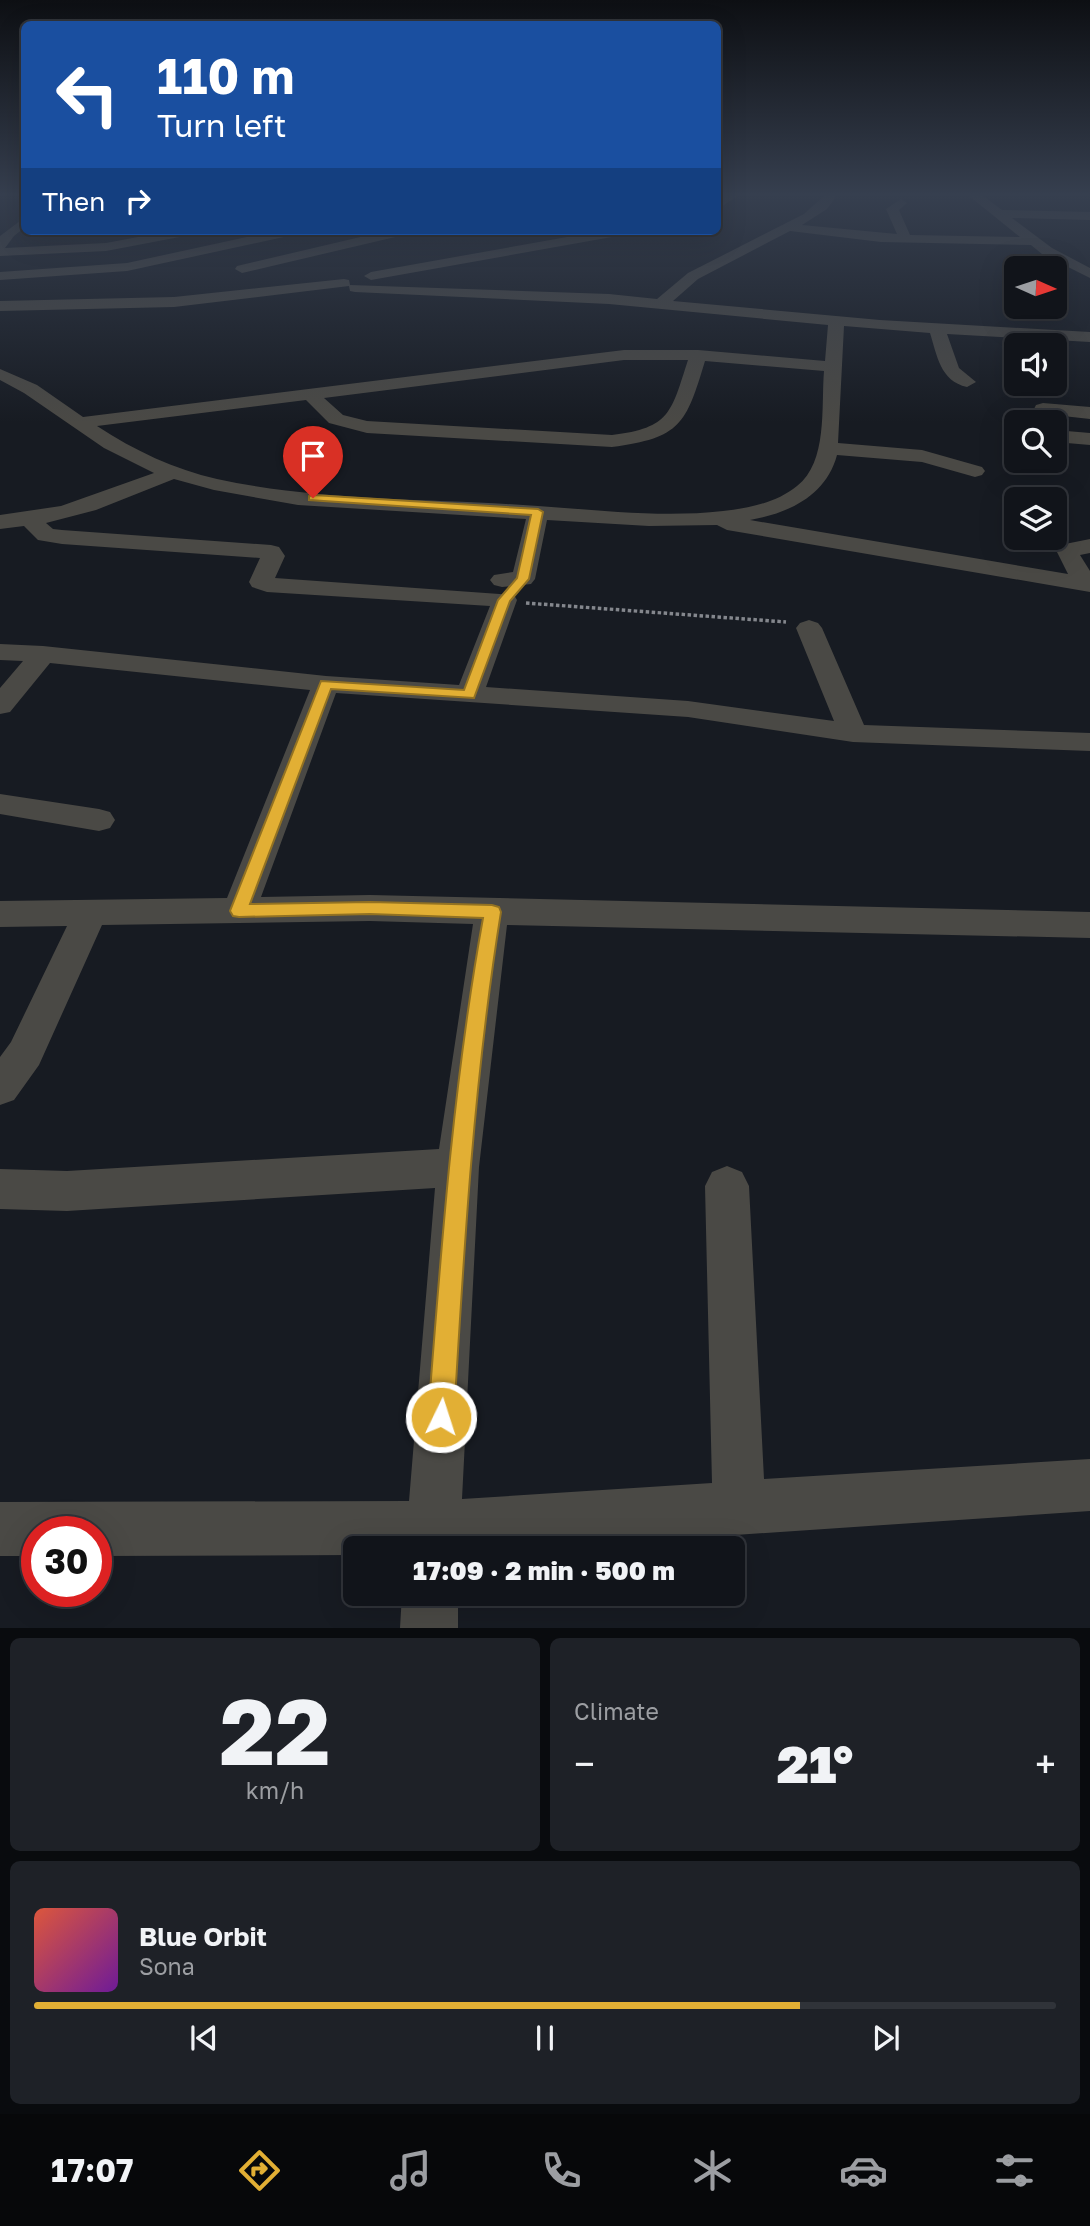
<!DOCTYPE html>
<meta charset="utf-8">
<style>
:root{--surface:#11141a;--page:#1e2127;--text:#f1f3f6;--muted:#9c9ea2;--line:#303339;--accent:#e2af34}
body{margin:0;font-family:"Golos Text",sans-serif;background:var(--page);color:var(--text);height:100vh;display:flex;flex-direction:column;font-size:26px;white-space:nowrap}
*{box-sizing:border-box;margin:0}
p{font-size:23px;color:var(--muted)}
.icon{flex:none;width:38px;height:38px;fill:none;stroke:currentColor;stroke-width:2;stroke-linecap:round;stroke-linejoin:round}
.map{position:relative;height:1628px;overflow:hidden}
.drawer{display:flex;flex-direction:column;gap:10px;padding:10px;background:#090b0e;flex:1}
.drawer>*{flex:none}
.guide{position:absolute;left:21px;top:21px;width:700px;height:214px;border-radius:10px;box-shadow:0 7px 28px #0002,0 0 0 2px var(--line);background:#1a4fa0;color:#fff;overflow:hidden}
.needle{width:46px;rotate:93deg}
.controls{position:absolute;left:1004px;top:256px;display:grid;gap:14px}
.controls a{display:grid;place-items:center;width:63px;height:63px;border-radius:10px;background:var(--surface);box-shadow:0 7px 28px #0002,0 0 0 2px var(--line);font-size:35px}
.speed{position:absolute;left:21px;top:1516px;display:flex;gap:14px;font-size:35px;font-weight:700;text-align:center}
.speed>*{display:grid;place-content:center;width:91px;height:91px;border-radius:50%;background:var(--surface);box-shadow:0 7px 28px #0002,0 0 0 2px var(--line);line-height:1}
.speed .limit{border:10px solid #d22;background:#fff;color:#111}
.pin{position:absolute;display:grid;place-items:center;width:60px;height:60px;color:#fff;margin:-72px -30px;border-radius:50% 50% 50% 0;rotate:-45deg;box-shadow:0 0 7px #0007}
.pin .icon{rotate:45deg}
.me{position:absolute;width:77px;margin:-38px;rotate:4deg;stroke-linejoin:round;filter:drop-shadow(0 0 5px #0008)}
.turn{display:flex;align-items:center;gap:24px;height:147px;padding:0 21px;font-size:32px}
.turn .icon{width:91px;height:91px;stroke-width:2.5}
.turn b{display:block;font-size:49px;line-height:60px}
.then{display:flex;align-items:center;height:66px;padding:0 21px;background:#0003;gap:14px;font-size:26px}
.big{font-size:52px;font-weight:800;line-height:1.1}
.drawer .widget{flex:1;display:flex;flex-direction:column;justify-content:center;gap:10px;min-width:0;padding:0 24px;border-radius:10px;background:var(--page)}
.drawer .dial{align-items:center;gap:0}
.dial b{font-size:91px;line-height:1}
.song{display:flex;align-items:center;gap:21px}
.cover{width:84px;height:84px;border-radius:10px;background:linear-gradient(135deg,hsl(10 70% 55%),hsl(280 70% 35%))}
.played{height:7px;border-radius:4px;background:linear-gradient(90deg,var(--accent) 75%,var(--line) 75%)}
.keys{display:flex;justify-content:space-around;direction:ltr}
.heat{display:flex;justify-content:space-between;align-items:center;font-size:38px;direction:ltr}
.drawer .tiles{flex:1;display:grid;gap:10px;grid-template-columns:1fr 1fr}
.widget:last-child{grid-column:span 2}
.trip{position:absolute;left:343px;top:1536px;width:402px;height:70px;border-radius:10px;background:var(--surface);box-shadow:0 7px 28px #0002,0 0 0 2px var(--line);font-weight:800;line-height:70px;text-align:center}
.dock{display:flex;height:112px;justify-content:space-around;align-items:center;background:#07080a;color:var(--muted)}
.dock .icon{width:49px;height:49px}
.dock .current{color:var(--accent)}
.dock b{font-size:32px;color:var(--text)}
.map>svg:first-child{display:block}
.lines{fill:none;stroke-linecap:round;stroke-linejoin:round}
.path{stroke:#84878d;stroke-width:3.5;stroke-dasharray:3.5 2.5;stroke-linecap:butt}
.minor{fill:#4a4945;fill-rule:evenodd}
.route{fill:#e2af34;stroke:#937222;stroke-width:2}
</style>
<div class="map">
<svg width="1090" height="1628" viewBox="0 0 1090 1628">
<rect width="100%" height="100%" fill="#171b22"/>
<g class="lines">
<path class="path" d="M526,603l260,19"/>
<path class="minor" d="M725,195h14l-21,14v-8z
M825,195h12l-10,14 -25,16 95,9 -11,-25 15,-10 6,4 -8,7 11,25 110,2 -52,-42h14l20,15 88,2v8l-78,-2 40,30 38,20v10l-48,-24 -11,-9 -150,-3 -91,-11 -92,48 -25,22 207,19 210,12v10l-143,-8 12,34 17,14 -9,5c-27,-6 -30,-32 -37,-54l-86,-7 -6,117 84,7 60,17 3,4 -3,4 -7,2 -53,-15 -85,-7c-11,41 -48,58 -87,65l318,54 -12,-24 4,-5 30,-6v14l-10,2 10,16v21l-363,-62 -10,-5 -68,1 -102,-6 -12,59 -4,5 -29,3 -8,-2 -4,-5 4,-5 19,-3 13,-53 -228,-14 -84,-15 -40,-11 -78,31 -50,13 7,6 9,1 209,15 8,2 6,9 -10,22 239,17 3,5 -31,87 202,14 146,20 -38,-93 4,-5 9,-3 9,3 4,5 42,97 226,8v18l-237,-9 -165,-25 -352,-24 -75,204 109,-2 720,17v26l-583,-13 -28,242 -17,332 250,-16 -7,-297 7,-14 15,-6 15,6 7,14 15,293 326,-20v52l-560,38h-175v6l-259,1v-25h-59v25h-37v-54l409,-1 26,-313 -368,23 -67,-2v-40l67,2 372,-22 34,-225 -103,-3 -268,4 -63,140 -25,35 -14,5v-48l11,-15 56,-116 -67,1v-26l227,-3 83,-208 -260,-27 -40,49 -10,2v-26l23,-27 -23,-1v-16l43,2 283,30 133,9 31,-79 -223,-14 -15,-5 -3,-5 11,-24 -198,-14 -24,-4 -14,-14 -24,3v-14l61,-9 93,-33 -50,-25 -80,-55 -24,-13v-11l37,16 46,32 541,-67h74l127,11 3,-36 -219,-21 -254,-12 -5,-1 -1,-5 -175,21 -174,4v-10l174,-4 170,-18 5,1 1,5 259,9 48,5 31,-26 116,-59zM624,360h64c-17,52 -17,68 -76,75l-245,-14 -24,-6 -19,-17zM705,361l119,10c-3,36 4,91 -27,115 -21,17 -48,22 -74,25 -61,7 -124,-1 -185,-5 -106,-8 -215,-4 -321,-27 -43,-10 -82,-28 -120,-53l209,-26 23,23 38,10 245,14c69,-9 74,-23 93,-86z
M24,218v10l-10,8 -9,12 101,-5 64,-12h26l-6,4 -84,16 -106,5v-20z
M275,231h24l-6,4 -166,36 -127,9v-8l127,-9z
M386,231h23l-1,3 -166,39 -7,-4 2,-3z
M601,231h28l-6,4 -252,45 -7,-4 7,-4z
M1043,403l47,4v12l-54,-6 -2,-4 2,-4z
M1055,430l35,3v12l-35,-3z
M0,794l99,15 11,3 5,8 -5,8 -11,3 -99,-17z
M402,1594h56v34h-58z"/>
</g>
<linearGradient id="sky" x2="0" y2="1"><stop stop-color="#0d0f13"/><stop offset="0.46" stop-color="#363f4f"/><stop offset="1" stop-color="#363f4f" stop-opacity="0"/></linearGradient>
<rect width="1090" height="423" fill="url(#sky)"/>
<path class="route" d="M313,495l225,14 5,3 -14,67 -19,22 -36,97 -143,-9 -81,215 120,-2 122,3 7,2 2,5c-27,167 -37,336 -47,505l-4,9 -9,4 -9,-4 -4,-9c13,-167 25,-334 55,-499l-113,-4 -131,3 -6,-1 -3,-5 91,-230 143,9 34,-90 19,-22 14,-63 -222,-15v-4z"/>
</svg>
<div class="controls">
<a><svg class="needle" viewBox="-14 -14 28 28"><path d="M0-13l5 13h-10z" fill="#e53935"/><path d="M0 13l5-13h-10z" fill="#9c9ea2"/></svg></a>
<a><svg class="icon" aria-label="sound" viewBox="0 0 24 24"><path d="M4 9h4l5-4v14l-5-4H4zM17 9q2 3 0 6"/></svg></a>
<a><svg class="icon" aria-label="search" viewBox="0 0 24 24"><circle cx="10" cy="10" r="6"/><path d="M15 15l6 6"/></svg></a>
<a><svg class="icon" aria-label="layers" viewBox="0 0 24 24"><path d="M12 4l9 5-9 5-9-5zM3 14l9 5 9-5"/></svg></a>
</div>
<div class="speed"><div class="limit">30</div></div>
<div class="pin" style="left:313px;top:498px;background:#d93025"><svg class="icon" aria-label="arrive" viewBox="0 0 24 24"><path d="M6 21V4h12l-3 4 3 4H6"/></svg></div>
<svg class="me" style="left:441px;top:1417px" viewBox="-20 -20 40 40"><circle r="17" fill="#e2af34" stroke="#fff" stroke-width="3"/><path d="M0-11L8 9 0 5-8 9z" fill="#fff"/></svg>
<div class="trip">17:09 · 2 min · 500 m</div>
<div class="guide">
<div class="turn"><svg class="icon" aria-label="left" viewBox="0 0 24 24"><path d="M17 20v-9H6M10 6l-5 5 5 5"/></svg><div><b>110 m</b>Turn left</div></div>
<div class="then">Then<svg class="icon" aria-label="right" viewBox="0 0 24 24"><path d="M7 20v-9h11M14 6l5 5-5 5"/></svg></div>
</div>
</div>
<section class="drawer">
<div class="tiles">
<div class="widget dial"><b>22</b><p>km/h</p></div>
<div class="widget"><p>Climate</p>
<div class="heat"><a>−</a><b class="big">21°</b><a>+</a></div>
</div>
<div class="widget">
<div class="song"><i class="cover"></i><div><b>Blue Orbit</b><p>Sona</p></div></div>
<div class="played"></div>
<div class="keys"><svg class="icon" aria-label="previous" viewBox="0 0 24 24"><path d="M18 5L8 12l10 7zM5 5v14"/></svg><svg class="icon" aria-label="pause" viewBox="0 0 24 24"><path d="M8 5v14M16 5v14"/></svg><svg class="icon" aria-label="next" viewBox="0 0 24 24"><path d="M6 5l10 7-10 7zM19 5v14"/></svg></div>
</div>
</div>
</section>
<nav class="dock">
<b>17:07</b>
<svg class="icon current" aria-label="directions" viewBox="0 0 24 24"><path d="M12 3l9 9-9 9-9-9zM9 14v-3h6M13 9l2 2-2 2"/></svg>
<svg class="icon" aria-label="music" viewBox="0 0 24 24"><path d="M9 18V5l10-2v13"/><circle cx="6" cy="18" r="3"/><circle cx="16" cy="16" r="3"/></svg>
<svg class="icon" aria-label="phone" viewBox="0 0 24 24"><path d="M5 4h4l2 5-3 2q2 4 5 5l2-3 5 2v4C11 20 4 13 5 4z"/></svg>
<svg class="icon" aria-label="climate" viewBox="0 0 24 24"><path d="M12 3v18M4 7l16 10M4 17L20 7"/></svg>
<svg class="icon" aria-label="car" viewBox="0 0 24 24"><path d="M5 17H2v-5l4-1 3-4h7l3 4 3 1v5h-3M9 17h6M6 11h13"/><circle cx="7" cy="17" r="2"/><circle cx="17" cy="17" r="2"/></svg>
<svg class="icon" aria-label="filters" viewBox="0 0 24 24"><path d="M4 7h16M4 17h16"/><circle cx="9" cy="7" r="2"/><circle cx="15" cy="17" r="2"/></svg>
</nav>
